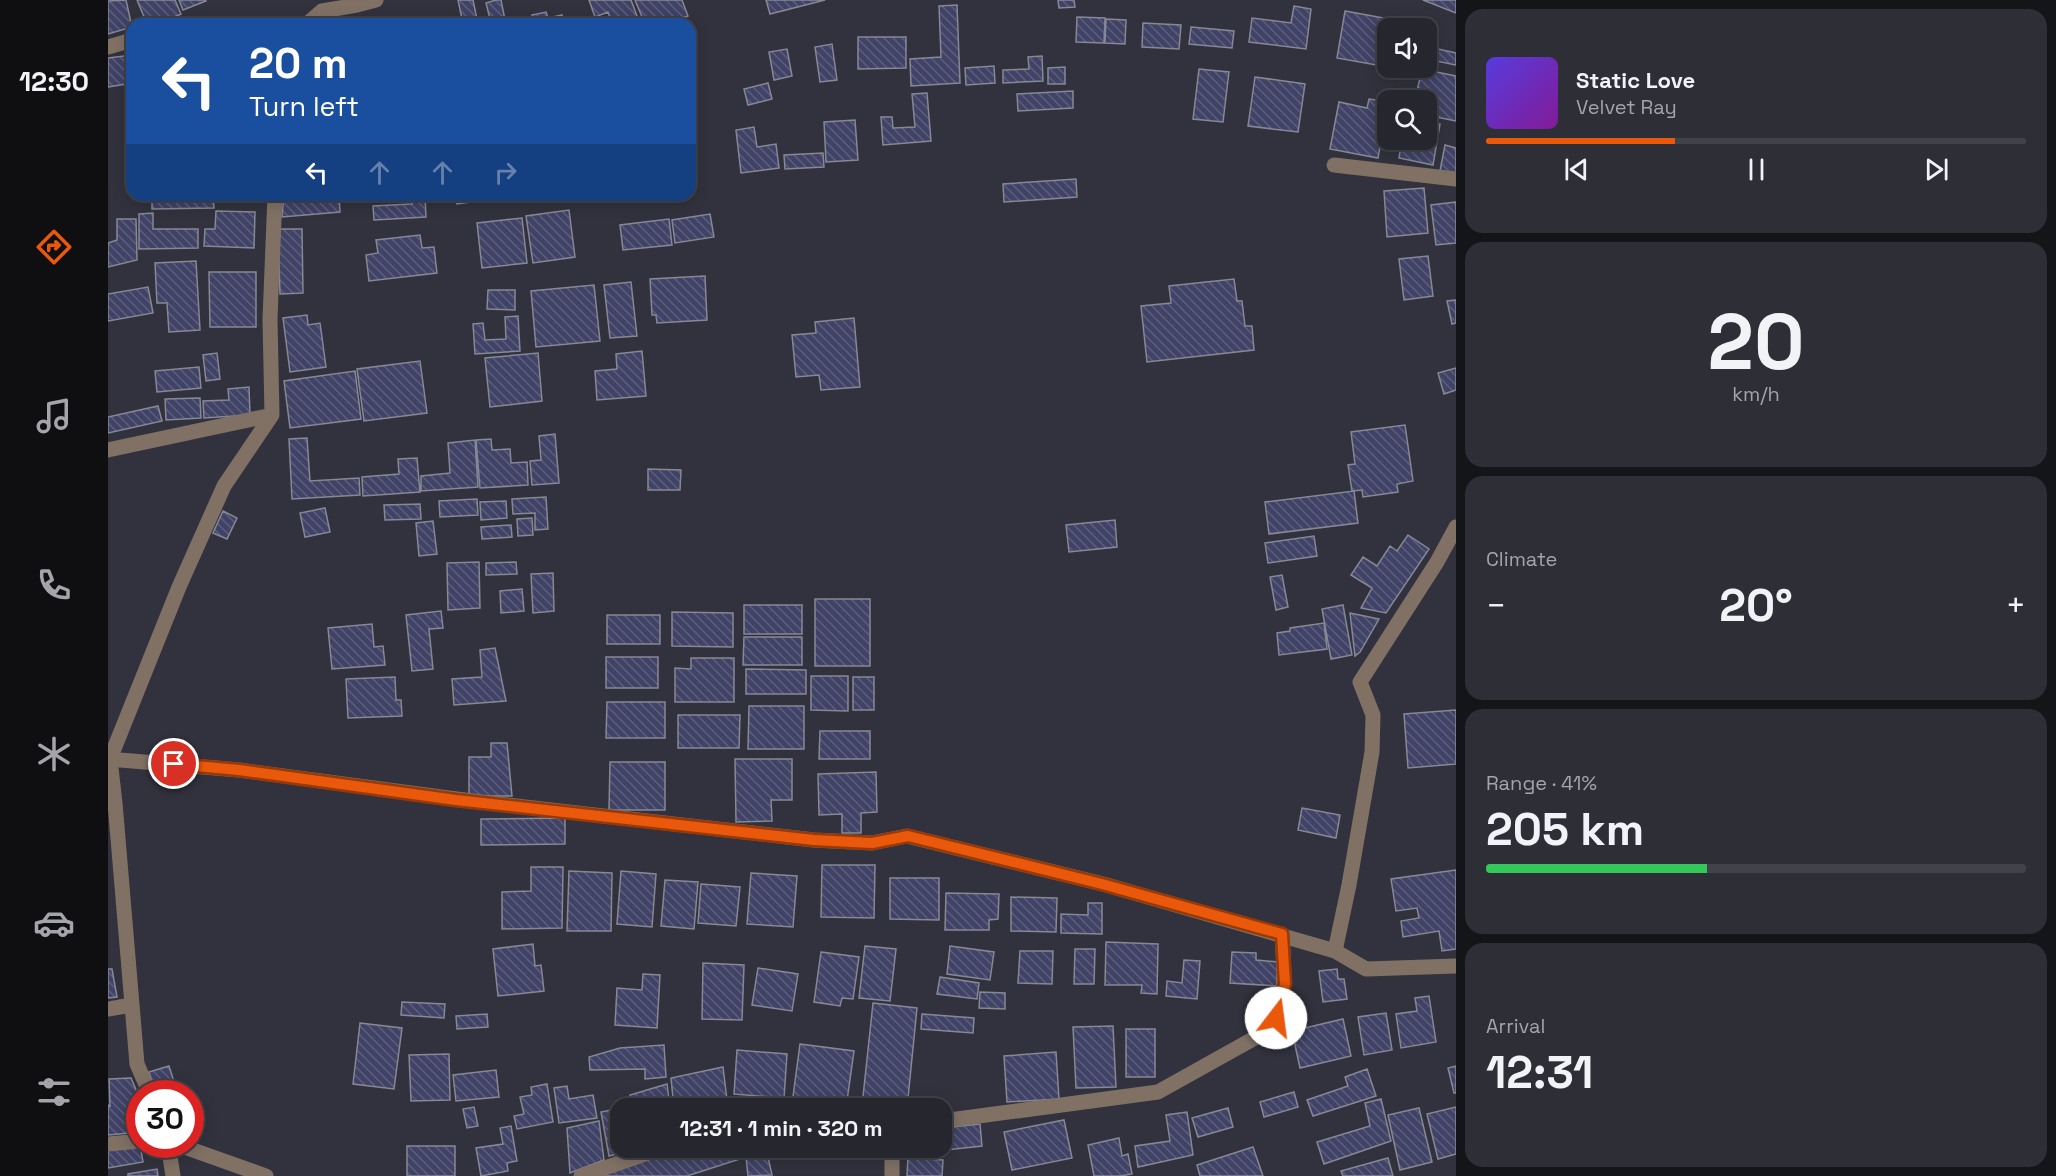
<!DOCTYPE html>
<meta charset="utf-8">
<style>
:root{--surface:#25262e;--page:#2d2e36;--text:#f1f3f6;--muted:#a3a5aa;--line:#42434a;--accent:#ea580c}
body{margin:0;font-family:"Space Grotesk",sans-serif;background:var(--page);color:var(--text);height:100vh;display:flex;flex-direction:column;font-size:22px;white-space:nowrap}
*{box-sizing:border-box;margin:0}
p{font-size:20px;color:var(--muted)}
.icon{flex:none;width:33px;height:33px;fill:none;stroke:currentColor;stroke-width:2;stroke-linecap:round;stroke-linejoin:round}
.map{position:relative;flex:1;overflow:hidden}
.panel{display:flex;flex-direction:column;gap:9px;padding:9px;background:#141519;width:600px}
.panel>*{flex:none}
.guide{position:absolute;left:18px;top:18px;width:570px;height:183px;border-radius:18px;box-shadow:0 3px 15px #0003,0 0 0 2px var(--line);background:#1a4fa0;color:#fff;overflow:hidden}
.fabs{position:absolute;left:1269px;top:18px;display:grid;gap:12px}
.fabs a{display:grid;place-items:center;width:60px;height:60px;border-radius:12px;background:var(--surface);box-shadow:0 3px 15px #0003,0 0 0 2px var(--line);font-size:30px}
.speed{position:absolute;left:18px;top:1080px;display:flex;gap:12px;font-size:30px;font-weight:700;text-align:center}
.speed>*{display:grid;place-content:center;width:78px;height:78px;border-radius:50%;background:var(--surface);box-shadow:0 3px 15px #0003,0 0 0 2px var(--line);line-height:1}
.speed .limit{border:9px solid #d22;background:#fff;color:#111}
.pin{position:absolute;display:grid;place-items:center;width:51px;height:51px;color:#fff;margin:-26px;border:3px solid #fff;border-radius:50%;box-shadow:0 2px 6px #0007}
.me{position:absolute;width:66px;margin:-33px;rotate:15deg;stroke-linejoin:round;filter:drop-shadow(0 0 4px #0008)}
.turn{display:flex;align-items:center;gap:21px;height:126px;padding:0 24px;font-size:27px}
.turn .icon{width:78px;height:78px;stroke-width:2.5}
.turn b{display:block;font-size:42px;line-height:51px}
.lanes{display:flex;align-items:center;height:57px;padding:0 24px;background:#0003;justify-content:center;gap:30px;direction:ltr}
.lanes .off{opacity:.35}
.big{font-size:45px;font-weight:700;line-height:1.1}
.panel .card{flex:1;display:flex;flex-direction:column;justify-content:center;gap:9px;min-width:0;padding:0 21px;border-radius:18px;background:var(--page)}
.panel .dial{align-items:center;gap:0}
.dial b{font-size:78px;line-height:1}
.song{display:flex;align-items:center;gap:18px}
.cover{width:72px;height:72px;border-radius:9px;background:linear-gradient(135deg,hsl(250 70% 55%),hsl(290 70% 35%))}
.played{height:6px;border-radius:3px;background:linear-gradient(90deg,var(--accent) 35%,var(--line) 35%)}
.keys{display:flex;justify-content:space-around;direction:ltr}
.heat{display:flex;justify-content:space-between;align-items:center;font-size:33px;direction:ltr}
.charge{height:9px;border-radius:4px;background:linear-gradient(90deg,#34c759 41%,var(--line) 0)}
.trip{position:absolute;left:502px;top:1098px;width:342px;height:60px;border-radius:18px;background:var(--surface);box-shadow:0 3px 15px #0003,0 0 0 2px var(--line);font-weight:700;line-height:60px;text-align:center}
main{display:flex;flex:1;min-height:0}
.tab-bar{display:flex;flex-direction:column;width:108px;justify-content:space-around;align-items:center;background:#0f0f12;color:var(--muted)}
.tab-bar .icon{width:42px;height:42px}
.tab-bar .active{color:var(--accent)}
.tab-bar b{font-size:27px;color:var(--text)}
.map>svg:first-child{display:block}
.building{fill:url(#building-back-hatch);stroke:#868895;stroke-width:1.5}
.lines{fill:none;stroke-linecap:round;stroke-linejoin:round}
.minor{stroke:#817165;stroke-width:15}
.route-casing{stroke:#983908;stroke-width:15}
.route{stroke:#ea580c;stroke-width:10}
</style>
<main>
<nav class="tab-bar">
<b>12:30</b>
<svg class="icon active" aria-label="directions" viewBox="0 0 24 24"><path d="M12 3l9 9-9 9-9-9zM9 14v-3h6M13 9l2 2-2 2"/></svg>
<svg class="icon" aria-label="music" viewBox="0 0 24 24"><path d="M9 18V5l10-2v13"/><circle cx="6" cy="18" r="3"/><circle cx="16" cy="16" r="3"/></svg>
<svg class="icon" aria-label="phone" viewBox="0 0 24 24"><path d="M5 4h4l2 5-3 2q2 4 5 5l2-3 5 2v4C11 20 4 13 5 4z"/></svg>
<svg class="icon" aria-label="climate" viewBox="0 0 24 24"><path d="M12 3v18M4 7l16 10M4 17L20 7"/></svg>
<svg class="icon" aria-label="car" viewBox="0 0 24 24"><path d="M5 17H2v-5l4-1 3-4h7l3 4 3 1v5h-3M9 17h6M6 11h13"/><circle cx="7" cy="17" r="2"/><circle cx="17" cy="17" r="2"/></svg>
<svg class="icon" aria-label="filters" viewBox="0 0 24 24"><path d="M4 7h16M4 17h16"/><circle cx="9" cy="7" r="2"/><circle cx="15" cy="17" r="2"/></svg>
</nav>
<div class="map">
<svg width="1348" height="1176" viewBox="0 0 1348 1176">
<defs>
<pattern id="building-back-hatch" width="6" height="6" patternUnits="userSpaceOnUse" patternTransform="scale(1.5)"><rect width="6" height="6" fill="#404266"/><path d="M-1 5l2 2M0 0l6 6M5-1l2 2" fill="none" stroke="#5c5e7d"/></pattern>
</defs>
<rect width="100%" height="100%" fill="#31323d"/>
<path class="building" d="M18,0l6,27 -24,7v-33z
M29,0h38l6,14 -23,10h-11z
M71,0h26l1,1 -23,9z
M350,0h15l5,24h-15z
M388,0h5l4,20 -14,3 -5,-20z
M481,0h42l9,24h-28l-4,-12 -13,5z
M527,0h47l6,16 -21,8h-22z
M658,0h59l-55,14z
M950,0h16l1,7 -16,1z
M1315,0h33v13z
M849,5l3,78 -49,3 -1,-27 31,-2 -2,-51z
M1186,6l17,3 -5,40 -57,-7 3,-24 39,5z
M1237,11l61,11 -2,6h-16v39l-51,-9z
M438,12l2,6 14,-3 2,9h-30l-2,-9z
M969,17l28,1 -1,25 -28,-1z
M998,19l20,1 -1,24 -20,-1z
M1035,23l38,2 -2,24 -37,-2z
M1083,27l43,4 -2,17 -43,-4z
M1318,31l6,1 -3,15 27,6v12l-30,-6z
M750,37h48v31l-48,1z
M724,44l5,36 -17,2 -5,-35z
M679,49l5,27 -18,4 -5,-28z
M24,55v28l-24,4v-29z
M934,56l1,25 -40,2v-13l26,-1 -1,-12z
M886,66l1,17 -29,2 -1,-17z
M957,67v17h-17v-16z
M1091,69l30,3 -6,50 -30,-3z
M1314,69l34,7v45l-30,-6v-15h-11z
M1147,77l50,7 -7,48 -50,-6z
M660,83l4,16 -24,6 -4,-16z
M965,91v17l-55,3 -1,-17z
M819,93l4,48 -48,4 -2,-28h11l1,11 22,-1 -3,-33z
M1261,99l19,3 -10,56 -48,-9 9,-47 28,6z
M747,120l3,40 -32,2 -2,-40z
M1318,121l14,3 -7,41 -34,-7 3,-18h24z
M646,127l3,20 19,-3 3,24 -38,5 -5,-43z
M1337,145l11,3v26l-16,-3z
M715,153l1,14 -39,2 -1,-14z
M968,179l1,18 -73,5 -1,-18z
M1316,188l4,45 -41,4 -3,-46z
M44,195h61l1,13 -62,1z
M176,195h16v3l39,-3 1,17 -58,5z
M303,195h14l1,22 -52,3 -1,-14 39,-2z
M347,195h58v1l-56,8z
M1348,202v41l-20,2 -5,-40z
M461,210l6,47 -42,6 -7,-47z
M108,211l39,1 -1,36 -50,-2 1,-17h10z
M45,213v16h45v19l-59,1v-35z
M602,214l4,23 -39,6 -3,-23z
M414,218l5,45 -45,5 -5,-45z
M9,219h19l1,41 -29,7v-24l9,-3z
M561,219l3,26 -49,5 -3,-25z
M170,229h24l1,64 -23,1z
M312,235l2,13 12,-1 3,26 -68,8 -3,-26 12,-2 -2,-13z
M1320,256l5,40 -29,4 -5,-41z
M88,261l4,69 -31,2 -2,-29h-10l-2,-40z
M101,272h47v55h-46z
M597,276l2,44 -50,3 -1,-8h-4l-2,-36z
M1126,279l3,22h5l3,25h7l2,24 -107,12 -6,-56 30,-3 -2,-17z
M523,282l6,54 -27,2 -6,-53z
M486,285l6,56 -64,6 -5,-56z
M40,287l5,26 -45,8v-27z
M380,290h27v20l-28,-1z
M1348,300v23l-4,1 -5,-23z
M199,315l1,10 12,-2 6,44 -36,5 -7,-54z
M410,316l2,35 -45,3 -2,-30 10,-1 2,17 21,-1 -1,-22z
M746,318l6,69 -39,3 -2,-15 -23,2 -4,-42 24,-2 -1,-11z
M534,351l4,45 -49,4 -2,-29 22,-2 -1,-15z
M109,353l3,26 -14,2 -3,-26z
M430,353l4,48 -52,6 -5,-49z
M312,361l7,52 -63,8 -7,-52z
M91,367l2,21 -44,4 -2,-21z
M1348,368v22l-12,4 -6,-21z
M247,371l6,48 -71,9 -6,-47z
M141,387l1,28 -46,3 -1,-17 26,-1 -1,-11z
M92,398l1,20 -35,2 -1,-21z
M50,406l4,15 -54,12v-16z
M1297,425l8,56 -16,3 1,8 -35,5 -1,-7 -10,1 -4,-26 7,-1 -4,-32z
M447,434l4,49 -27,2 -2,-24 11,-1 -2,-24z
M199,438l3,43 49,-3 1,17 -68,4 -3,-60z
M383,439l1,11 18,-1 1,14 16,-1 1,23 -48,3 -4,-48z
M367,440l3,47 -57,4v-15l29,-3 -2,-30z
M309,458l3,34 -57,4 -1,-19 37,-3 -1,-15z
M540,469l33,1 -1,20h-32z
M1246,491l4,32 -89,11 -4,-32z
M438,497l2,32 -13,1v-17l-22,1 -1,-15z
M369,499l1,16 -38,2 -1,-16z
M398,501l1,17 -26,2 -1,-18z
M312,504l1,15 -36,1 -1,-15z
M217,508l5,24 -25,5 -5,-24z
M115,511l14,7 -10,21 -14,-6z
M424,518l1,17 -15,1 -1,-17z
M1007,520l2,27 -48,5 -3,-27z
M325,521l4,33 -18,2 -3,-33z
M403,525l1,12 -30,2 -1,-12z
M1300,535l21,14 -43,64 -25,-5 11,-20 -21,-13 12,-18 14,9 13,-20 7,5z
M1206,536l3,20 -49,7 -3,-20z
M371,562l1,46 -32,2 -1,-47z
M408,562l1,12 -31,1v-12z
M445,573l1,38 -21,2 -2,-39z
M1174,575l6,32 -12,3 -6,-33z
M414,589l2,22 -23,2 -1,-22z
M707,599h55v67h-55z
M636,605h58v29h-58z
M1235,605l9,50 -21,4 -9,-50z
M333,611l2,17 -14,1 4,40 -21,2 -6,-56z
M564,612l61,1v34l-61,-1z
M1242,613l29,6 -19,33 -5,4z
M499,615h53v29h-53z
M1216,623l3,26 -48,6 -2,-22 13,-2v-3z
M264,624l2,23 9,-1 2,19 -53,4 -4,-41z
M636,637h58v28h-59z
M387,648l11,53 -52,4 -2,-26 30,-2 -2,-27z
M498,657h52v31h-52z
M583,658h43v44h-59v-34l16,1z
M638,669l60,1v24h-60z
M703,676h37v35l-37,-1z
M287,677l1,23h5l1,16 -54,2 -2,-39z
M745,677h21v33h-21z
M499,702h58v36h-59z
M641,706h55v43h-56z
M1348,710v54l-48,4 -4,-54z
M570,715h62l-1,33h-61z
M712,731h50v28h-51z
M383,743h16l5,53h-43v-39h22z
M627,759h57v41h-21l1,21 -36,1z
M502,762h55v48h-56z
M768,772l1,40 -16,1v20h-19v-19l-23,1 -1,-41z
M1194,808l38,7 -4,23 -38,-8z
M457,818v26l-84,1v-26z
M714,865h53l-1,53 -53,-1z
M423,867h32l-1,61 -60,1v-37l29,-1z
M1348,870v79l-14,2 -3,-20 -36,6 -2,-16 18,-3 -2,-10 -21,3 -5,-32z
M461,871l43,2 -1,58h-44z
M513,871l35,3 -4,53 -35,-3z
M643,873l46,3 -4,51 -46,-3z
M782,878h49v42l-49,-1z
M557,880l33,2 -4,47 -33,-3z
M593,884l39,3 -4,39 -38,-3z
M838,893l53,1 -1,25 -9,1v10h-44z
M903,897l46,1 -1,34 -45,-1z
M980,903h14v31l-41,-1v-19l27,1z
M998,942l52,2 -1,50 -16,-1 1,-8h-37z
M425,944l2,22 6,-1 3,26 -46,5 -5,-47z
M757,946l31,3 -6,52 -31,-3z
M842,946l44,6 -4,28 -43,-6z
M967,949h20l-1,35h-20z
M912,951h33l-1,33 -34,-1z
M713,952l38,5 -6,42 -11,-1 -2,8 -26,-4z
M1124,952l24,1v7l23,2 -1,24 -48,-3z
M1076,960l16,1 -3,38 -31,-3 1,-15 15,2z
M595,963l41,2 -2,55 -40,-1z
M650,968l40,6 -6,37 -40,-6z
M0,969h4l5,28 -9,1z
M1229,969l1,10h6l3,20 -24,3 -4,-31z
M535,974l17,1 -3,53 -42,-3 2,-37 25,2z
M832,977l39,6 -2,16 -40,-5z
M872,992l25,1v16l-26,-1z
M1321,996l7,46 -35,6 -5,-34 21,-3 -2,-13z
M294,1002l43,2 -1,14 -43,-3z
M765,1003l44,5 -10,100 -45,-2z
M1278,1013l6,37 -28,5 -6,-38z
M379,1014l1,13 -31,2 -1,-13z
M814,1014l52,4 -1,15 -52,-4z
M1235,1019l8,37 -51,12 -8,-37z
M252,1023l42,5 -8,61 -41,-5z
M1005,1026l3,61 -40,1 -3,-61z
M1018,1029h29v48h-29z
M692,1044l54,7 -8,57h-20l-34,-4z
M556,1045l2,32 -21,2v-10l-55,1 -1,-13 31,-9z
M629,1050l50,4 -3,44 -50,-4z
M948,1052l3,47 -52,3 -3,-46z
M341,1054l1,46 -39,1 -2,-46z
M61,1066l6,19 -20,6 -6,-19z
M1348,1066v27h-2l-6,-25z
M615,1067l5,41h-54l-3,-30z
M1259,1069l9,27 -63,20 -6,-16 41,-14 -3,-9z
M388,1070l3,27 -43,4 -3,-26z
M23,1078l9,21v33l-32,3v-30l2,1 -1,-27z
M439,1084l6,38 -36,7 -3,-13 10,-2 -4,-17 12,-2 -1,-8z
M559,1084l3,24h-38l-2,-13z
M459,1086l2,13 24,-4 4,23 -38,5 -5,-35z
M1186,1092l4,15 -34,10 -4,-15z
M1273,1099l10,42 -67,23 -7,-22 53,-16 -5,-23z
M521,1106l1,2h-9v40l15,1 -27,7 -8,-44z
M366,1107l4,19 -11,2 -4,-19z
M1348,1107v47l-18,5 -11,-45z
M1120,1108l5,19 -35,10 -6,-19z
M1311,1108l13,54 -32,8 -12,-55z
M1079,1112l6,43 -55,12 -3,-21 35,-5 -4,-26z
M956,1120l8,38 -60,12 -8,-38z
M491,1121l5,39 -34,13 -3,-45z
M872,1124l2,22 -36,4 -3,-22z
M403,1126l6,35 -10,2 1,8 -27,5 -5,-28 27,-4 -3,-16z
M1011,1138l3,18 6,-2 4,20 -12,2h-26l-6,-31z
M32,1144l3,18 -35,6v-18z
M299,1146h48v30h-48z
M1145,1147l10,29h-63l-3,-11z
M580,1148h78l6,27 -24,1 -2,-19 -59,19h-86l48,-17z
M690,1148h79v6z
M800,1158l35,2 -1,16h-35z
M1280,1158l5,18h-50l-2,-5z
M49,1169l1,7h-30v-2z"/>
<g class="lines">
<path class="minor" d="M199,24l15,-13 35,-6 19,-5
M0,47l24,-7
M1226,165l122,14
M0,450l164,-35
M1348,527l-19,35 -77,120 13,33 -1,37 -23,133 -14,66 31,18 90,-3
M0,759l131,11 217,29 358,41 58,3 35,-7 196,48 232,67
M0,1009l23,-4
M42,1094l-13,-30 -22,-261 -5,-44 69,-172 45,-101 48,-71 -2,-96 5,-124
M834,1121l216,-29 111,-62c19,-33 15,-60 13,-95
M0,1144l32,-3
M60,1144l5,32
M68,1144l90,32
M784,1148v28
M473,1176l82,-28"/>
</g>
<g class="lines">
<defs>
<path id="route" d="M66,764l65,6 217,30 358,40 58,3 36,-7 194,48 180,50 3,50 -9,34"/>
</defs>
<use href="#route" class="route-casing"/>
<use href="#route" class="route"/>
</g>
</svg>
<div class="fabs">
<a><svg class="icon" aria-label="sound" viewBox="0 0 24 24"><path d="M4 9h4l5-4v14l-5-4H4zM17 9q2 3 0 6"/></svg></a>
<a><svg class="icon" aria-label="search" viewBox="0 0 24 24"><circle cx="10" cy="10" r="6"/><path d="M15 15l6 6"/></svg></a>
</div>
<div class="speed"><div class="limit">30</div></div>
<div class="pin" style="left:66px;top:764px;background:#d93025"><svg class="icon" aria-label="arrive" viewBox="0 0 24 24"><path d="M6 21V4h12l-3 4 3 4H6"/></svg></div>
<svg class="me" style="left:1168px;top:1018px" viewBox="-20 -20 40 40"><circle r="19" fill="#fff"/><path d="M0-13L10 11 0 6-10 11z" fill="#ea580c"/></svg>
<div class="trip">12:31 · 1 min · 320 m</div>
<div class="guide">
<div class="turn"><svg class="icon" aria-label="left" viewBox="0 0 24 24"><path d="M17 20v-9H6M10 6l-5 5 5 5"/></svg><div><b>20 m</b>Turn left</div></div>
<div class="lanes"><svg class="icon" aria-label="left" viewBox="0 0 24 24"><path d="M17 20v-9H6M10 6l-5 5 5 5"/></svg><svg class="icon off" aria-label="ahead" viewBox="0 0 24 24"><path d="M12 20V5M6 11l6-6 6 6"/></svg><svg class="icon off" aria-label="ahead" viewBox="0 0 24 24"><path d="M12 20V5M6 11l6-6 6 6"/></svg><svg class="icon off" aria-label="right" viewBox="0 0 24 24"><path d="M7 20v-9h11M14 6l5 5-5 5"/></svg></div>
</div>
</div>
<section class="panel">
<div class="card">
<div class="song"><i class="cover"></i><div><b>Static Love</b><p>Velvet Ray</p></div></div>
<div class="played"></div>
<div class="keys"><svg class="icon" aria-label="previous" viewBox="0 0 24 24"><path d="M18 5L8 12l10 7zM5 5v14"/></svg><svg class="icon" aria-label="pause" viewBox="0 0 24 24"><path d="M8 5v14M16 5v14"/></svg><svg class="icon" aria-label="next" viewBox="0 0 24 24"><path d="M6 5l10 7-10 7zM19 5v14"/></svg></div>
</div>
<div class="card dial"><b>20</b><p>km/h</p></div>
<div class="card"><p>Climate</p>
<div class="heat"><a>−</a><b class="big">20°</b><a>+</a></div>
</div>
<div class="card"><p>Range · 41%</p><b class="big">205 km</b><div class="charge"></div></div>
<div class="card"><p>Arrival</p><b class="big">12:31</b></div>
</section>
</main>
